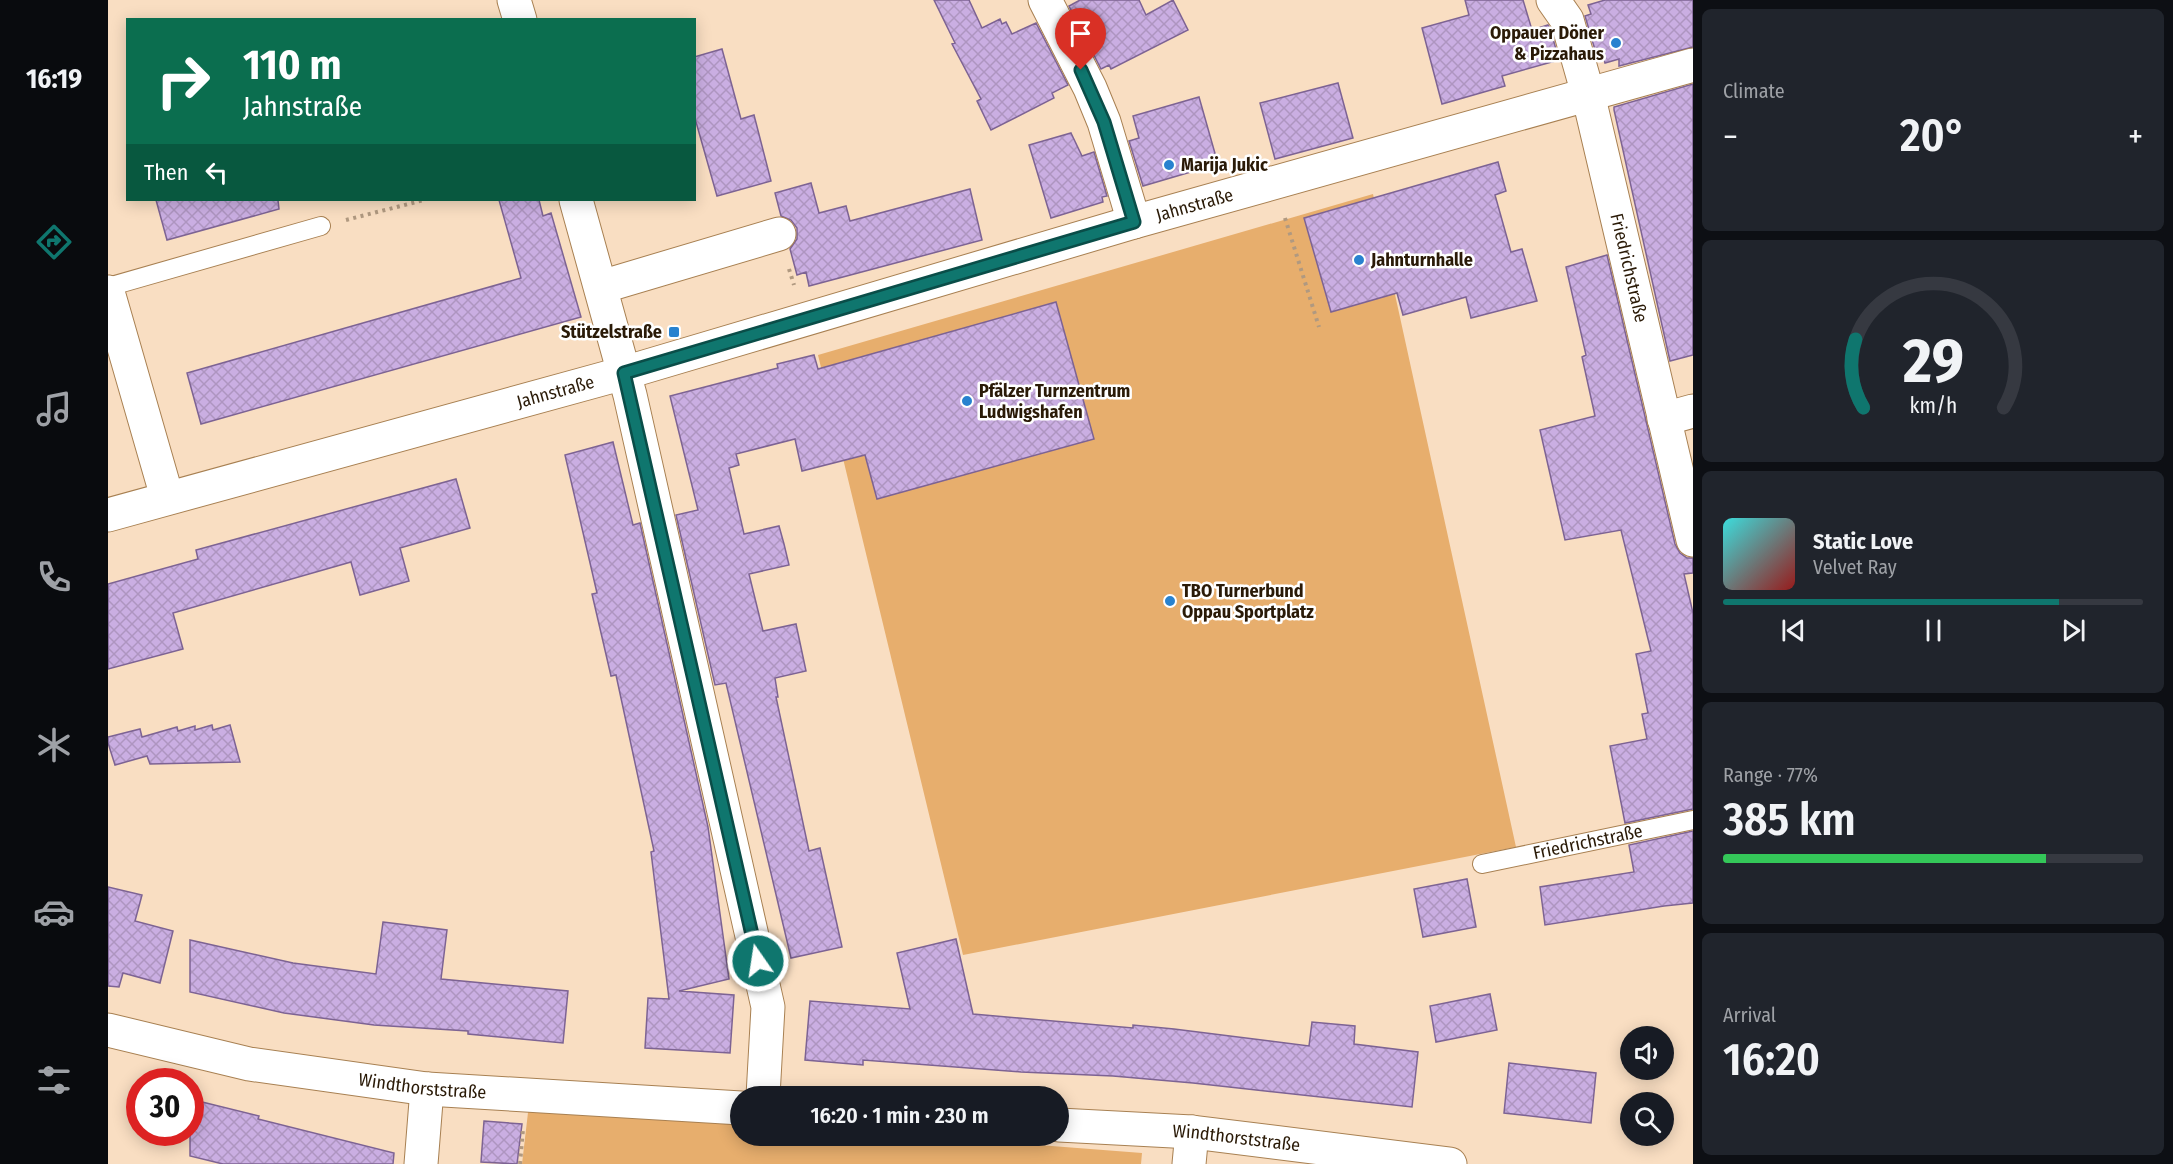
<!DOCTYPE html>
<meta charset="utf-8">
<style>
:root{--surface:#171b24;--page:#20242c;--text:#f1f3f6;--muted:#9ea1a6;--line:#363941;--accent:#0f766e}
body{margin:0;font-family:"Fira Sans Condensed",sans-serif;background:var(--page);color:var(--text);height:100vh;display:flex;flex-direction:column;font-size:22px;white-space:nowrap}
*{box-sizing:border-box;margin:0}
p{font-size:20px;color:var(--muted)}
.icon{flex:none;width:33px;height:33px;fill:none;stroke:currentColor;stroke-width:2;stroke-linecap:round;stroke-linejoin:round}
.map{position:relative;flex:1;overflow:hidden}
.sheet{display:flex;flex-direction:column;gap:9px;padding:9px;background:#0d0f14;width:480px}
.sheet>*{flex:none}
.top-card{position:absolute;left:18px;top:18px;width:570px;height:183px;border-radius:0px;box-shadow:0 3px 15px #0003;background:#0b6e4f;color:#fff;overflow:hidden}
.buttons{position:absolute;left:1512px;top:1026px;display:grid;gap:12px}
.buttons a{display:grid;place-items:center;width:54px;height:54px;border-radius:50%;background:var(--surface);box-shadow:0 3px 15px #0003;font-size:30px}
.speed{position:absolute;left:18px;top:1068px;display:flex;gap:12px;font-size:30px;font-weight:700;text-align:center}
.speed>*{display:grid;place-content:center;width:78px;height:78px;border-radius:50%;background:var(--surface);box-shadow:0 3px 15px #0003;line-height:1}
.speed .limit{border:9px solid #d22;background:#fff;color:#111}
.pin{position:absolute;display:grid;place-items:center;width:51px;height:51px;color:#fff;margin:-62px -26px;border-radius:50% 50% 50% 0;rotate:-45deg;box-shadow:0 0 6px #0007}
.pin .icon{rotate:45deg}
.me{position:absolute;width:66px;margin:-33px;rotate:347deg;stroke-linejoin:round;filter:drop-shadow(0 0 4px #0008)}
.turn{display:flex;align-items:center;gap:21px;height:126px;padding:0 18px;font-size:27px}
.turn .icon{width:78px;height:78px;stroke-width:2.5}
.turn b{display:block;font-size:42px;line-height:51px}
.then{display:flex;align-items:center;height:57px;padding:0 18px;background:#0003;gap:12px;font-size:22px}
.big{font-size:45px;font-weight:600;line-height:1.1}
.sheet .tile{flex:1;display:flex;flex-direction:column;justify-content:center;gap:9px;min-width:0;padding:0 21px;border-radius:9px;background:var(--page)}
.sheet .dial{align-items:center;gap:0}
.dial svg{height:156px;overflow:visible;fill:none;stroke:var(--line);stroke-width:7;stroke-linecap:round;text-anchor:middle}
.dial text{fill:var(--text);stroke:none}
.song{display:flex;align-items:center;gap:18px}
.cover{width:72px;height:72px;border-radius:9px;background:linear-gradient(135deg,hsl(180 70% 55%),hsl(0 70% 35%))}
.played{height:6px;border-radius:3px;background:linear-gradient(90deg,var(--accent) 80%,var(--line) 80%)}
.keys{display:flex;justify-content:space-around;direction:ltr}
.heat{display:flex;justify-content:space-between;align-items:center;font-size:33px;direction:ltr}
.charge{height:9px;border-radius:4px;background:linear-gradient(90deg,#34c759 77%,var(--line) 0)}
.trip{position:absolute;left:622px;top:1086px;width:339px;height:60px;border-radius:30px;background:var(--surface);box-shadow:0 3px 15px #0003;font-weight:600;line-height:60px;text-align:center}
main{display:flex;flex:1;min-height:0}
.menu{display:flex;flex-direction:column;width:108px;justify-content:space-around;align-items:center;background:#090b0e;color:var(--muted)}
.menu .icon{width:42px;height:42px}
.menu .selected{color:var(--accent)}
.menu b{font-size:27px;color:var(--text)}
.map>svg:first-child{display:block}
.park{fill:#e7ae6d}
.building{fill:url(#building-cross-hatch);stroke:#7d6393;stroke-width:1.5}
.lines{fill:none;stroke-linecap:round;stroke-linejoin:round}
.lane-casing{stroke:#a88052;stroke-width:20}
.street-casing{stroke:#a88052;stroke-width:35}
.path{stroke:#b09980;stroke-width:4;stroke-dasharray:3 4.5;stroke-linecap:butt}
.lane{stroke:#fff;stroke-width:18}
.street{stroke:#fff;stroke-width:33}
.route-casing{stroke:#0a4d48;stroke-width:15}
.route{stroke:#0f766e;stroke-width:10}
.poi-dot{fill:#2882cf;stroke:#fff;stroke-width:2}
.labels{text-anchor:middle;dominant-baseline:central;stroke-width:5;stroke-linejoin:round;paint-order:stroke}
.poi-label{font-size:18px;font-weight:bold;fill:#2a1a07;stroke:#fff;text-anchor:start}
.street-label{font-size:18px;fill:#2a1a07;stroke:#fff}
</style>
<main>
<nav class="menu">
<b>16:19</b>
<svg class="icon selected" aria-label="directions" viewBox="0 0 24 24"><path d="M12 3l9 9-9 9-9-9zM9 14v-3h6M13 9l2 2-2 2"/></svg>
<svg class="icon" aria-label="music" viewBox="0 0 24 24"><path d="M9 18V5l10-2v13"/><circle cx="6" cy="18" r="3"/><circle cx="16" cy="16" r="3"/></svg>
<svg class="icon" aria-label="phone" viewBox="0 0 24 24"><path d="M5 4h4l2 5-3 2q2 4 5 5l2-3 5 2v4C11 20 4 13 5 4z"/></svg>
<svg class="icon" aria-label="climate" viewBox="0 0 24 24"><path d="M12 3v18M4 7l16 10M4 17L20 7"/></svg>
<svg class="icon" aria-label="car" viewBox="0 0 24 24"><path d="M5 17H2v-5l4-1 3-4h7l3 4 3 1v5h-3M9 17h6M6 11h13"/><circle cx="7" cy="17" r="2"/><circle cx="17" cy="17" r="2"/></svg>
<svg class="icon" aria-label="filters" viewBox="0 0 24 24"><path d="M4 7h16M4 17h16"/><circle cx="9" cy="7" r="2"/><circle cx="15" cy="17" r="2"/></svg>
</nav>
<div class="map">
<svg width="1585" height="1164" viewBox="0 0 1585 1164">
<defs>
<pattern id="building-cross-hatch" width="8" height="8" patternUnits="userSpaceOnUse" patternTransform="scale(1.5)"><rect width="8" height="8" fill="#caaee2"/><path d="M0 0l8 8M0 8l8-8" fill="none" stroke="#ae95c0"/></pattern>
</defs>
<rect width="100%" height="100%" fill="#f9dec2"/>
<path class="park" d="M1265,194l143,653 -553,108 -145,-600z
M421,1104l212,17v15h180l221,17 -1,11h-619z"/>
<path class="building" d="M826,0h35l13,28 18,-9 2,5 4,-2 6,12 24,-11 32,62 -16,8 2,5 -63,32 -14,-29 4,-2 -29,-55 3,-1z
M972,0h59l7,15 27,-15 15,30 -77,39 -2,-4 -8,4 -32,-63z
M1357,0h58l9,30 16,-5 2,3 9,32 -57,16 3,10 -63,18 -20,-76 47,-13z
M1497,0h88v47l-74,19v-7l-14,4 -4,-14 -6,1 -10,-34 6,-2 -3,-9z
M614,49l19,70 13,-4 17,66 -54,15 -23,-81v-58z
M1230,83l15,55 -78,21 -15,-56z
M1585,84v271l-23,6 -56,-251v-3z
M1091,97l19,67 -75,22 -14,-45 10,-3 -6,-22z
M963,133l11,23 12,-4 13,44 -5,1 1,5 -52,16 -22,-73z
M1390,162l8,29 -11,4 16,57 11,-3 15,52 -66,17 -5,-21 -63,18 -6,-22 -66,19 -27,-94z
M703,183l8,30 27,-7 4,15 120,-32 12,51 -173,46 -3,-14 -9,3 -7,-26 7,-10v-11l-6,-8 -10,-4 -6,-23z
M48,200h122l1,9 -112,31z
M391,200h40l4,16 8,-3 30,104 -380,107 -14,-51 334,-95z
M1499,255l68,289 5,9 7,5h6v15l-9,1 9,39v196l-68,14 -15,-77 37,-7 -5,-25 6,-1 -12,-59 15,-3 -30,-121 -56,10 -25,-110 55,-14 -13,-59 4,-2 -20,-88z
M948,302l38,137 -217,60 -12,-44 -63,16 -7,-32 -59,15 3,11 -10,3 15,66 35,-8 5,18 5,21 -40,9 14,57 33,-7 10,47 -31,7 3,19h-2l33,154 11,-3 22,99 -51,11 -65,-275 -11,2 -39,-170 22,-5 -28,-114 108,-28 -1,-4 37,-9 4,14z
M505,442l20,83 7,-2 68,304 21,152 -50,12 55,4 -4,58 -85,-5 3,-50 21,1 -18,-147 3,-1 -38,-176 -5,1 -19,-82 5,-1 -32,-138z
M348,479l14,49 -70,20 9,33 -49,14 -9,-33 -178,51 10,36 -75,20v-85l90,-25 -2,-9z
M104,725l1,5 17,-5 10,37 -90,2 -3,-8 -32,9 -7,-22v-6l32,-8 2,8 35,-10 1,4 17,-5v4z
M1585,831v72l-29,3 -119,19 -5,-38 94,-15 -5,-27z
M1359,879l9,48 -53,10 -9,-48z
M0,887l34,8 -7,26 38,10 -13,52 -37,-10 -4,14 -11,-1z
M275,922l64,8 -6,49 127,12 -5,52 -95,-9v-3l-94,-6 -90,-12 -94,-21v-52l103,23 83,11z
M848,939l17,75 160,14v-3l41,4 135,17 3,-24 43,4 -1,18 64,8 -6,55 -219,-24 -80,-7 -92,-4 -158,-12v5l-58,-5 5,-59 100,8 -13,-56z
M1382,994l7,36 -61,12 -6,-36z
M1401,1063l87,10 -5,50 -87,-10z
M82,1099l69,17 -1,3 136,34 -1,11h-170l-33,-8z
M376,1121l38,3 -5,40 -36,-2z"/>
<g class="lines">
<defs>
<g id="lane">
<path d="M0,287l213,-61"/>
<path id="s1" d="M1374,864l211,-44"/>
</g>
<g id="street">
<path d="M406,0l6,20"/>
<path d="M937,0l45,88 14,34 30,100"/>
<path id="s2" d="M1445,0l14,20 21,74 105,446"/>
<path d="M468,200l54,195 138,612 -5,89"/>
<path d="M493,287l178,-53"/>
<path d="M0,292l59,205"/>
<path d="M1556,419l29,-8"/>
<path id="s3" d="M0,515l516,-142 510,-151 559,-157"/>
<path id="s4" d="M0,1030l141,34 178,25 314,19"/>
<path id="s5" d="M951,1125l133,7 258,32"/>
<path d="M313,1164l6,-75"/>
<path d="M1081,1164l3,-32"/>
</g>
</defs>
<use href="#lane" class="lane-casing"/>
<use href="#street" class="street-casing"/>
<path class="path" d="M1177,218l34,109
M238,220l78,-20
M681,269l5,16
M412,1164l3,-35"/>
<use href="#lane" class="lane"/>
<use href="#street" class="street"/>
</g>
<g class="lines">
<defs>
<path id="route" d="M650,961l-134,-588 510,-151 -30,-100 -23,-52"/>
</defs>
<use href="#route" class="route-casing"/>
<use href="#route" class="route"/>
</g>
<g class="poi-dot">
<circle cx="1508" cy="43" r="6"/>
<circle cx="1061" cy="165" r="6"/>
<circle cx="1251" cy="260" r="6"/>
<rect x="560" y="326" width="12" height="12" rx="3"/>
<circle cx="859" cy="401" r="6"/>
<circle cx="1062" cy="601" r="6"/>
</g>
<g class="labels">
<g class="poi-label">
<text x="1496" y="33" text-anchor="end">Oppauer Döner<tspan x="1496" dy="21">&amp; Pizzahaus</tspan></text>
<text x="1073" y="165">Marija Jukic</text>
<text x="1263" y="260">Jahnturnhalle</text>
<text x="554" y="332" text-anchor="end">Stützelstraße</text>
<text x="871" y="391">Pfälzer Turnzentrum<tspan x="871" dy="21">Ludwigshafen</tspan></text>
<text x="1074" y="591">TBO Turnerbund<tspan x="1074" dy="21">Oppau Sportplatz</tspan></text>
</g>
<g class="street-label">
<text stroke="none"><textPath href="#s3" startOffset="1130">Jahnstraße</textPath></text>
<text stroke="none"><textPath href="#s2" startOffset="280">Friedrichstraße</textPath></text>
<text stroke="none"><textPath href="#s3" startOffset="464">Jahnstraße</textPath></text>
<text stroke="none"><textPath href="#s1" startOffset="108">Friedrichstraße</textPath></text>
<text stroke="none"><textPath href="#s4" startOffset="320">Windthorststraße</textPath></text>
<text stroke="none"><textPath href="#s5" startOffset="178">Windthorststraße</textPath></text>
</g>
</g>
</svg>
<div class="buttons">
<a><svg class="icon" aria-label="sound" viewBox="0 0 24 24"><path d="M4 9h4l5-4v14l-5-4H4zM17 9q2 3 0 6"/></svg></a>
<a><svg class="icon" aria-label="search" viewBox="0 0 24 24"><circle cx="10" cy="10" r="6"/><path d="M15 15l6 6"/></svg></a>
</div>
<div class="speed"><div class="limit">30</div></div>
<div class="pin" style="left:973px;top:70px;background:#d93025"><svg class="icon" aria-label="arrive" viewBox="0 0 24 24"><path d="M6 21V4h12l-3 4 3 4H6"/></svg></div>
<svg class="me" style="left:650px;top:961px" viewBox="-20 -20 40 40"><circle r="17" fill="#0f766e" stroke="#fff" stroke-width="3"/><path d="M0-11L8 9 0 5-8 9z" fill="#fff"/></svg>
<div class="trip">16:20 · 1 min · 230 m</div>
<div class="top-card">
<div class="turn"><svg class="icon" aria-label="right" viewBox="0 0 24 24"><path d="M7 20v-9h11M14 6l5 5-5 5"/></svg><div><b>110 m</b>Jahnstraße</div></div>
<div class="then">Then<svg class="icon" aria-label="left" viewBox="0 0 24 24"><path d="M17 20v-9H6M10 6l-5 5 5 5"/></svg></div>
</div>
</div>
<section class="sheet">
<div class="tile"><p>Climate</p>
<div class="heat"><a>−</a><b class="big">20°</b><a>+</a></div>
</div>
<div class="tile dial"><svg viewBox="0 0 100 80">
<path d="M14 69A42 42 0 1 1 86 69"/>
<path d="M14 69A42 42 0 0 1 10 34" stroke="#0f766e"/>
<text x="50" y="56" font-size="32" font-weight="700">29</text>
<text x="50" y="72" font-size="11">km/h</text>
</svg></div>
<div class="tile">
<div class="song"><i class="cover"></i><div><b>Static Love</b><p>Velvet Ray</p></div></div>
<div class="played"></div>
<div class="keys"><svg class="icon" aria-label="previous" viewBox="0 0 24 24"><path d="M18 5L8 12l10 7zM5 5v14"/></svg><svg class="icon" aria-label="pause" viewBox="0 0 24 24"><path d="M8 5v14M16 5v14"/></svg><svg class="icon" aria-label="next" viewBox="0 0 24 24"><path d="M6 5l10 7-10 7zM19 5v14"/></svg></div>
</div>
<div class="tile"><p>Range · 77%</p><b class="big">385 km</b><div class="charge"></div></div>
<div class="tile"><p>Arrival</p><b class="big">16:20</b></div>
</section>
</main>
